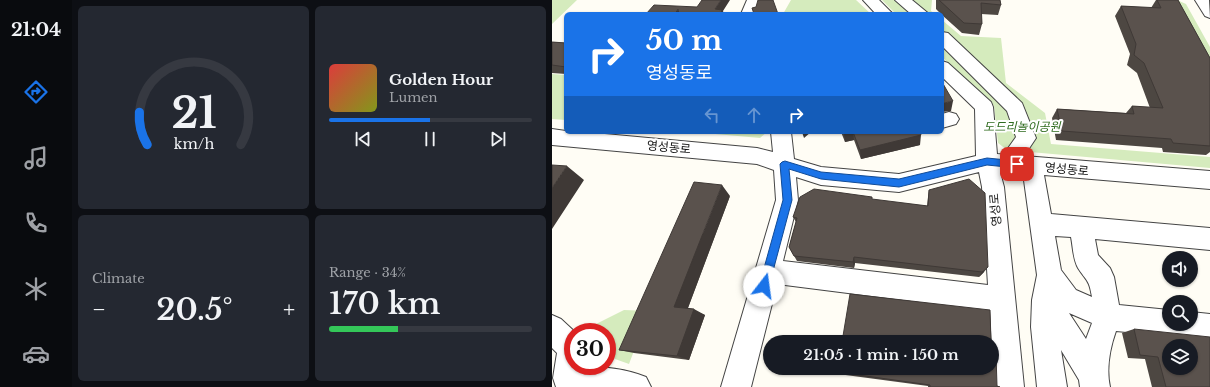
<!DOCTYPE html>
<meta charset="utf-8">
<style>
:root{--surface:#171b24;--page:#242831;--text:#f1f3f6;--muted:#9ea1a6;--line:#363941;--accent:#1a73e8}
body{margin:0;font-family:"Libre Baskerville","Noto Sans KR",serif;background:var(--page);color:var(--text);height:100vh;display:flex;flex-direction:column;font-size:15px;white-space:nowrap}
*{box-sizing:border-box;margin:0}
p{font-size:13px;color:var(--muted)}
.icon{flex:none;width:22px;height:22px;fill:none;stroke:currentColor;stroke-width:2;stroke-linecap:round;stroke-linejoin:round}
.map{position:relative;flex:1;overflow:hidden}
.details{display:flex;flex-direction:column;gap:6px;padding:6px;background:#0d0f14;width:480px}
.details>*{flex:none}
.guide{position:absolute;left:12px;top:12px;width:380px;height:122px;border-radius:6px;box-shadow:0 1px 3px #0004;background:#1a73e8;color:#fff;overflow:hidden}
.controls{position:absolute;left:610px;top:251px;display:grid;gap:8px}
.controls a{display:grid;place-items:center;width:36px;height:36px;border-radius:50%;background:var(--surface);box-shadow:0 1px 3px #0004;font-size:20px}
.speed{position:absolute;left:12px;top:323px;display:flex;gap:8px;font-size:20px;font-weight:700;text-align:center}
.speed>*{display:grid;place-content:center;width:52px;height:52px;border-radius:50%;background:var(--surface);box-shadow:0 1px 3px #0004;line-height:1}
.speed .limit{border:6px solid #d22;background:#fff;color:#111}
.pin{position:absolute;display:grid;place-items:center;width:34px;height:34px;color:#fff;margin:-17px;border-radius:8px;box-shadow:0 2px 6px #0006}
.me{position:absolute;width:44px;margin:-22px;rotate:15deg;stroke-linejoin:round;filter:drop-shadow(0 0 3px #0008)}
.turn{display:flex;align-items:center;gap:14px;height:84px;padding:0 16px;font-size:18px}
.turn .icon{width:52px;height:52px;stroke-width:2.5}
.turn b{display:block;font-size:28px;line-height:34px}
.lanes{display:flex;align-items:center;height:38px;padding:0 16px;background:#0003;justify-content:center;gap:20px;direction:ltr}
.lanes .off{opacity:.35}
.big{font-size:30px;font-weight:600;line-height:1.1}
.details .card{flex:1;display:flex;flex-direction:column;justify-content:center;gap:6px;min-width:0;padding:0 14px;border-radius:6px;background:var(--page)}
.details .dial{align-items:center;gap:0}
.dial svg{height:104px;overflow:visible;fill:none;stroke:var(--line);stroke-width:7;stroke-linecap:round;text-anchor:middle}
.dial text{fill:var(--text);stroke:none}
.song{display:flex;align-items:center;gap:12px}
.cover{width:48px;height:48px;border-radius:6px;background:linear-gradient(135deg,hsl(0 70% 55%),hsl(70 70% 35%))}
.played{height:4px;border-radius:2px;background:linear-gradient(90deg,var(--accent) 50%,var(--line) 50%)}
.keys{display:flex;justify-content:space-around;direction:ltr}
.heat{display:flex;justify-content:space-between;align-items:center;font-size:22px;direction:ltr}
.charge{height:6px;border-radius:3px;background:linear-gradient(90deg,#34c759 34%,var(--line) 0)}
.details .tiles{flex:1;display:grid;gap:6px;grid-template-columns:repeat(2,1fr)}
.trip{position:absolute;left:211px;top:335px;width:236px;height:40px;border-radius:20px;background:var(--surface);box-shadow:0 1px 3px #0004;font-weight:600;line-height:40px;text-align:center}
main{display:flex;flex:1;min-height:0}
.tabs{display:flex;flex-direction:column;width:72px;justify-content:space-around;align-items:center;background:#090b0e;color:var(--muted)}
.tabs .icon{width:28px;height:28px}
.tabs .on{color:var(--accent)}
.tabs b{font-size:18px;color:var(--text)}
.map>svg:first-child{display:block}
.green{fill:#d5ebbd}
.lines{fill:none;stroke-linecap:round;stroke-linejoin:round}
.minor-casing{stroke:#444;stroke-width:2}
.minor{fill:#fff;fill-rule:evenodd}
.wall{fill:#4d4742}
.shaded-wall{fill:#3f3936}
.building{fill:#5a524d;stroke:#3f3936;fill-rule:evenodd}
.route{fill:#1a73e8;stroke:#114b97}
.labels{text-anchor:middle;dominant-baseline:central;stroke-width:4;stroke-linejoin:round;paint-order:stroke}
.park-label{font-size:12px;font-style:italic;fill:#2f6b1f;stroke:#fff}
.street-label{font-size:12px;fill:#111;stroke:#fff}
</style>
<main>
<nav class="tabs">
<b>21:04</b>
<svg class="icon on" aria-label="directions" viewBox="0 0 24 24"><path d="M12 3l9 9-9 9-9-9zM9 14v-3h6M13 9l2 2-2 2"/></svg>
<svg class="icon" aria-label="music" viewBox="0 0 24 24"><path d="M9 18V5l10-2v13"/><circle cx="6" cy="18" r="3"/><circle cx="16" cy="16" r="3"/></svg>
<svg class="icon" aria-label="phone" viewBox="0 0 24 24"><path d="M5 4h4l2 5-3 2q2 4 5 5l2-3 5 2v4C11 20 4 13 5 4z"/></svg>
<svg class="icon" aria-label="climate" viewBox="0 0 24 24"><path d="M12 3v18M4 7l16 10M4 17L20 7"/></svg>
<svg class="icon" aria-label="car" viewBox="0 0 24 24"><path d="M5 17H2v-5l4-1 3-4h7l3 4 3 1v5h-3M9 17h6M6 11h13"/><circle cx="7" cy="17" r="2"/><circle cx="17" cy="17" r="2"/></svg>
</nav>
<section class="details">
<div class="tiles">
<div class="card dial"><svg viewBox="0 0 100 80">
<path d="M14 69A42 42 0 1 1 86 69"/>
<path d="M14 69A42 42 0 0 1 8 44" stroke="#1a73e8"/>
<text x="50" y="56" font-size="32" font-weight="700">21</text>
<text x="50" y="72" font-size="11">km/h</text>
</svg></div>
<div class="card">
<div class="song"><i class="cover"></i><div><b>Golden Hour</b><p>Lumen</p></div></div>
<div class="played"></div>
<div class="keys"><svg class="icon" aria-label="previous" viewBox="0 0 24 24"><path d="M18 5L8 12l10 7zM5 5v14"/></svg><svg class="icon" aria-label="pause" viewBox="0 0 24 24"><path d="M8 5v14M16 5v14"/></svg><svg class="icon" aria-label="next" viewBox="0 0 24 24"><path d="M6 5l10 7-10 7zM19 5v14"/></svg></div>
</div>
<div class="card"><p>Climate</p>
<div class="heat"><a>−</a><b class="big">20.5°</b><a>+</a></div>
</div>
<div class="card"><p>Range · 34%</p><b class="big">170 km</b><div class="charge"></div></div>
</div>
</section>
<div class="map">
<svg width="658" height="387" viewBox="0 0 658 387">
<rect width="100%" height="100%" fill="#fffdf5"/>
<path class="green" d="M0,0h25l-25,24z
M239,0h65l15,14h-88z
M330,0h50l-1,11 4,3h-39z
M625,0l9,4 24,43v22z
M390,20l19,16 40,2 5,45 39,30 6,31 159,13v11l-203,-18 -9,-7 -4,-37 -52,-49z
M0,74l14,1v45l-14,-1z
M141,132h74l-7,6z
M72,310l25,1 -20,53 -14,-5 -6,-18 -2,-1v-8h-13l-6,-4z"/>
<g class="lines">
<defs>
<path id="minor" d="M195,0h14l-4,14h-16z
M311,0h16l14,14h-17z
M343,0h17l17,14h-18z
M643,0h14l1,18 -5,-2z
M390,32l6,1 74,70 14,35 -12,18 186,15v18l-166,-14 7,39 159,14v22l-115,-11 3,16 12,13 4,9 5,28 50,5v14h22v-12l19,2v26l-32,-3 -6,-2 -3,1 -53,-5c-6,17 -10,38 -6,56h-30l-1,-7 -18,-30 6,37h-30l-6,-60 1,-27 5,-25 -14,-102 -23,-1 4,15 20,200h-30l-4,-76 -213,-27 -26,103h-30l55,-187 -2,-30 -17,-6 -205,-19v-16l14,2v1h17l174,16 16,4 -2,-20h20l3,27 27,8 78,7 77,-18 -1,-47 -33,-32v-16l6,2 43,39 2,5 4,47 11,1 -2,-4 10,-14 -9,-26 -65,-65zM427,172l3,15 6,98 -205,-24 15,-61 -2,-23 25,8 78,7zM503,236l16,1c2,10 2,22 7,31 9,14 11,11 14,29l-16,-7 -15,-20zM517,313l23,10 -6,16z
M397,112l7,2 3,5 -3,5 -14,4v-14z
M0,315l9,4 14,13h-2v34c23,0 52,2 73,11l5,10h-95l-3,-9 4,-25 -5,-5z"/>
</defs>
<use href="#minor" class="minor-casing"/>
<use href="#minor" class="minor"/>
</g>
<path class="wall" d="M384,0h64l1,5 -3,10 -17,-1 1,10 -3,11 -17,-2 -20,-18v-1h-1l-5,-5z
M604,0h22l32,58v94l-4,3 -43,-3 -1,-4 -106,-8 -4,-22 5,-9 69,4 6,-7 18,2 -13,-35 -10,-8 3,-11 -15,-38 6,-10 30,2z
M0,42l14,1v31l-14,-1z
M289,132h79v13l-59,14 -7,-19 -9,2z
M377,190l55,82 -5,5 -124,-14 -1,5 -57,-7 -8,-14 7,-25 -3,-5 79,-17 55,6 1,-9z
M178,196l-42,112 17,7 -16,45 -55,-7 -15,-3z
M582,329l76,58h-58l-7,-28 -17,-1 -6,-25z
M285,372l160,14 3,1h-72v-1l-90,-12z"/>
<path class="shaded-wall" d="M169,0h9l-7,11 1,3h-7l-2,-5z
M126,9l2,5h-5z
M401,101l-2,10 -9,1v-3l2,-6z
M250,132h9l-7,6z
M296,132h5l1,8 -9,2 -1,-9z
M369,135l-1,10 -59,14 -1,-9z
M15,166l17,14 -32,49v-41z
M170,185l8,11 -44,117 -12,-6z
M302,257l1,6 -1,5 -1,-6z
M436,267l-4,5 -5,5 3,-5z
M142,309l11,6 -16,45 -12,-4z"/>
<path class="building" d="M150,0h19l-6,9 7,1 -2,4h-41l-1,-5 -3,5h-29l8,-9 43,2z
M206,0h15l5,14h-24l-2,-6 4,-1z
M387,0h61l1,5 -20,-2 1,21 -18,-1z
M605,0h21l32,58v88l-37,-3 -2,-4 -109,-8 -5,-22 77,5 -2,-8 31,2 -19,-45 -10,-8 2,-11 -15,-38 40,2z
M0,42l14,1v24l-14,-2z
M390,82l11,19 -9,2 -2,6z
M301,132h67l1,3 -61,15z
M0,165l15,1 -15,22z
M417,179l16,14 3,74 -6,5 -128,-15 -1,5 -59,-6 -5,-9 8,-29 -4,-1 7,-20 14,-8 58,8v2l56,7 1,-16z
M142,182l28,3 -48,122 20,2 -17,47 -58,-6z
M298,294l140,16 1,32h-149z
M582,329l76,8v50h-44l-8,-30 -18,-2zM617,346h22v22h-22z
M440,354h4l1,32 3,1h-70v-2l-93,-13v-4h155z"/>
<path class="route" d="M435,158l30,3 4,3 -4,4 -30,-3 -88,22 -78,-8 -32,-10 3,31 -23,86 -1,3 -4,2 -4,-2 -1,-3 24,-86 -3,-36 2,-2 3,-1 36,11 78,7z"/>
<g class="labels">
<g class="park-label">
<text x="470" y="126">도드리놀이공원</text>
</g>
<g class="street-label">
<text transform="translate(117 147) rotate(5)">영성동로</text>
<text transform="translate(515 169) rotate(5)">영성동로</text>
<text transform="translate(443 210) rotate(-95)">영성로</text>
</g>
</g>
</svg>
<div class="controls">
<a><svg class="icon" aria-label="sound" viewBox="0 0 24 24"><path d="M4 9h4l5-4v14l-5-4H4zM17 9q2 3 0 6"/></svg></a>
<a><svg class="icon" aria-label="search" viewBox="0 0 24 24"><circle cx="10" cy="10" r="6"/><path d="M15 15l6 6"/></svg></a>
<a><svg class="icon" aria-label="layers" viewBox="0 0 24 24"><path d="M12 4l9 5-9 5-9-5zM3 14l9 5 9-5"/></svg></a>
</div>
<div class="speed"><div class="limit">30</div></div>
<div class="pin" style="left:465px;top:164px;background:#d93025"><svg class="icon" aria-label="arrive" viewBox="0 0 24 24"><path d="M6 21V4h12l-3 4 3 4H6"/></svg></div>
<svg class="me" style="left:212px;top:286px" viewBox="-20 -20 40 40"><circle r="19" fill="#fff"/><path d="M0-13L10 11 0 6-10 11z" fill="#1a73e8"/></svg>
<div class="trip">21:05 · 1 min · 150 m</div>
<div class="guide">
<div class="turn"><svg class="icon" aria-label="right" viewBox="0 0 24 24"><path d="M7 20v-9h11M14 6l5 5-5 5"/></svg><div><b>50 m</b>영성동로</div></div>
<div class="lanes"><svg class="icon off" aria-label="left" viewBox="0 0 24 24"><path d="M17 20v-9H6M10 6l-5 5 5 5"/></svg><svg class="icon off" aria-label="ahead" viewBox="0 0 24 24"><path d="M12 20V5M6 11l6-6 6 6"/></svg><svg class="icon" aria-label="right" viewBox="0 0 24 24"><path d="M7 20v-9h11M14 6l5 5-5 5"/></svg></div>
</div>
</div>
</main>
